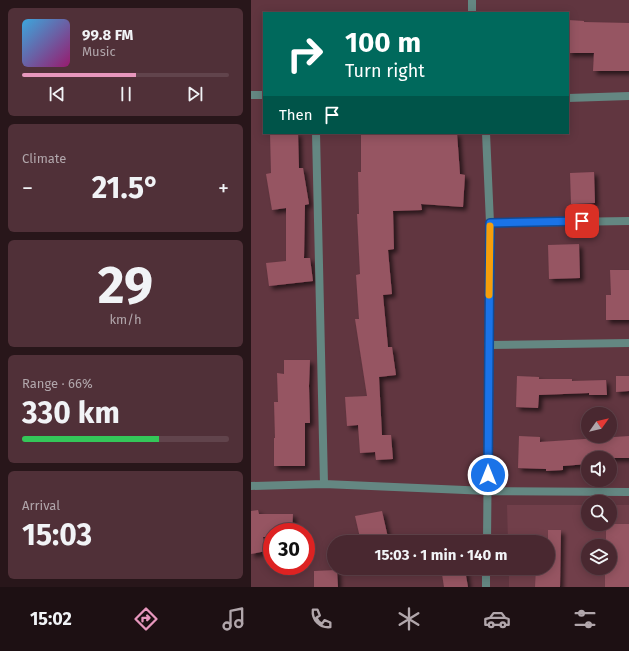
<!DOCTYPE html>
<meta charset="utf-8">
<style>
:root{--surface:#492830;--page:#503038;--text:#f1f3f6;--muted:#b1a6ab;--line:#61444c;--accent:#e797bd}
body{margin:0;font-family:"Fira Sans",sans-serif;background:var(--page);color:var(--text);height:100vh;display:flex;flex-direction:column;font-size:15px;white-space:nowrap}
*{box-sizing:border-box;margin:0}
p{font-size:13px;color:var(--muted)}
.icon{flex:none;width:22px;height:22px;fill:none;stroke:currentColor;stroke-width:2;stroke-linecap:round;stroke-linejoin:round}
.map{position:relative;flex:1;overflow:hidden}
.details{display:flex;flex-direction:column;gap:8px;padding:8px;background:#28161a;width:251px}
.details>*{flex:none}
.hud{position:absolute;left:12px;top:12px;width:306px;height:122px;border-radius:0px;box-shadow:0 2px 10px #0003,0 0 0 1px var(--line);background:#00695c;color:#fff;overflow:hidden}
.needle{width:26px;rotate:56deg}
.buttons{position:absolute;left:330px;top:407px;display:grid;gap:8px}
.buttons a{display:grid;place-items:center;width:36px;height:36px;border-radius:50%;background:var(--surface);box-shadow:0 2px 10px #0003,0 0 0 1px var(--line);font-size:20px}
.speed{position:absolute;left:12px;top:523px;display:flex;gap:8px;font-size:20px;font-weight:700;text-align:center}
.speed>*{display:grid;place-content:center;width:52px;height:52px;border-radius:50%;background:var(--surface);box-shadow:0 2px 10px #0003,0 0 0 1px var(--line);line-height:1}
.speed .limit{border:6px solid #d22;background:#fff;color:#111}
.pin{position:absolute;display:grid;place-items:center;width:34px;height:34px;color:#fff;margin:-17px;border-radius:8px;box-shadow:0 2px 6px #0006}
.me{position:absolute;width:44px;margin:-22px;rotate:0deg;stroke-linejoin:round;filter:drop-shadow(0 0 3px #0008)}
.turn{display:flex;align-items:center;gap:14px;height:84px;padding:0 16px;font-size:18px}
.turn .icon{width:52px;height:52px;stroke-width:2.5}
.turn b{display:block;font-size:28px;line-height:34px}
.then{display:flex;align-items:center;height:38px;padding:0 16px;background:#0003;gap:8px;font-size:15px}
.big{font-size:30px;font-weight:700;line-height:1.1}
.details .widget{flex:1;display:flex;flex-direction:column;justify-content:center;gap:6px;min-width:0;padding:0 14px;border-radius:6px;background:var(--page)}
.details .dial{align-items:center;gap:0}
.dial b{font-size:52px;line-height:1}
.song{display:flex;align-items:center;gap:12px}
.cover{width:48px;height:48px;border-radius:6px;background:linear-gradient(135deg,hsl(200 70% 55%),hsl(320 70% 35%))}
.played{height:4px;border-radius:2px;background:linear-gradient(90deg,var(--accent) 55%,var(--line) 55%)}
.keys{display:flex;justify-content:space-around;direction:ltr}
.heat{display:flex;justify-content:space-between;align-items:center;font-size:22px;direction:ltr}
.charge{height:6px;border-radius:3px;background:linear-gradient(90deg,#34c759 66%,var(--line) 0)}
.trip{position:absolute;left:76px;top:535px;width:228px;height:40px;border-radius:20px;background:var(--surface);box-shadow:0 2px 10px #0003,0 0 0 1px var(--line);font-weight:700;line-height:40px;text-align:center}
.menu{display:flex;height:64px;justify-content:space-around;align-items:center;background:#1d1013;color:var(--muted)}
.menu .icon{width:28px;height:28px}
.menu .active{color:var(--accent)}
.menu b{font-size:18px;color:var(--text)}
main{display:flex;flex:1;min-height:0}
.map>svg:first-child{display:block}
.built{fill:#713f4a;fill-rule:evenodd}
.building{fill:#965462;filter:url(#shadow)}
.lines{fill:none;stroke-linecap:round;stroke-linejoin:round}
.street{stroke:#648782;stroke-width:8}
.route-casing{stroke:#114b97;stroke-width:10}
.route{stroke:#1a73e8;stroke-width:7}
.slow{stroke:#f59e0b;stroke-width:7}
</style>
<main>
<section class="details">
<div class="widget">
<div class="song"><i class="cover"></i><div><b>99.8 FM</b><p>Music</p></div></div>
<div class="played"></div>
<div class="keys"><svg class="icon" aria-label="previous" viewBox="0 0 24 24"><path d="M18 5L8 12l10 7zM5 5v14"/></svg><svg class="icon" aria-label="pause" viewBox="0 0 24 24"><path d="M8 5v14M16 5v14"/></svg><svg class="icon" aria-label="next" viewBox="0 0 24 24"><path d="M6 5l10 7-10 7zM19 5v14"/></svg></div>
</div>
<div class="widget"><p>Climate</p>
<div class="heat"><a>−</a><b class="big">21.5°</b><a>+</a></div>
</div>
<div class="widget dial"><b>29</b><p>km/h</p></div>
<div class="widget"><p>Range · 66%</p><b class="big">330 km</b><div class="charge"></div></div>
<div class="widget"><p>Arrival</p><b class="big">15:03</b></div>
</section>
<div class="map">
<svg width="378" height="587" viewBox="0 0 378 587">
<defs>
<filter id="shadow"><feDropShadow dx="3.5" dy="3.5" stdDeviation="2" flood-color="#0009"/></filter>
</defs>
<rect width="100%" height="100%" fill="#613640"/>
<path class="built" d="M256,505h81v19h22v-19h19v82h-120v-19h39v-26h-40zM337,546h22v22h-22z"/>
<path class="building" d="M317,20l16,1v1l45,1v48h-36l1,-18h-26z
M19,133h28l1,35h4l6,36 -4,1 -1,53h6l3,23 -44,5 -3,-23 20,-2v-53l-14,2 -6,-36 5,-1z
M110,133h96l3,41 5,1 -2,32 -42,-3 1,6 -29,1 1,38 -6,1 4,44 -9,1 5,52h4l4,28 -17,2 3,58h9l2,24 -17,1 -1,-8 -15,1 -2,-28 -11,1 -2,-29 22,-1 -12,-77h4l-3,-44 4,-1 -3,-60h2l-1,-42h3z
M343,172l1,31 -24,1 -1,-31z
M328,244l1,34 -31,1 -1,-34z
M359,270h19v50h-23v-25h5z
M33,360h26l-1,26 1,37h-5v43h-31v-28h1l-1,-36h4l-1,-29 7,1z
M266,376l22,1v2h33v2l34,-1 1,15h-18v-2l-50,2 -1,13 -22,-1z
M365,376h13v15l-13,1z
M268,436l21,1v5l89,-6v22h-41v6l-25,2v4l-17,1v-2l-28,-1z
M7,510l1,4h34l-1,18h-20v5h-9l3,14 -15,3v-43z
M131,511l7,31h-28l-6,-26z
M355,524h23v63h-24v-14h5v-27h-4z
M297,530h13l-1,57h-25l1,-19h12z
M86,570l1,17h-24v-16z
M214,570l3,17h-24l-2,-13z"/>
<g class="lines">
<path class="street" d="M221,13v-13
M0,95h13
M317,98l61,-2
M65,133l8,351
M235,133l4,90 -3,319
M239,223l139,-2
M237,345l141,-2
M0,486l73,-2 164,7 141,1
M235,587v-19"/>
</g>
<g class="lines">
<defs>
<path id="route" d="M237,475l2,-252 92,-2"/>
</defs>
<use href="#route" class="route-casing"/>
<use href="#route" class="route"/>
<path class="slow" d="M238,295l1,-69"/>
</g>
</svg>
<div class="buttons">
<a><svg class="needle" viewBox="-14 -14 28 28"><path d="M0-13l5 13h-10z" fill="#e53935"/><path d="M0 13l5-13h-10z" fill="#b1a6ab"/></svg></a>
<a><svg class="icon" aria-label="sound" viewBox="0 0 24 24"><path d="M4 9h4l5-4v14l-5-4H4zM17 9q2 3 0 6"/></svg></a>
<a><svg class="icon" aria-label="search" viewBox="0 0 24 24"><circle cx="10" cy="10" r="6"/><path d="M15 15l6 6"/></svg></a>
<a><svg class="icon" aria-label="layers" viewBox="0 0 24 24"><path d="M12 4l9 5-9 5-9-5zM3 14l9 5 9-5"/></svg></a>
</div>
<div class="speed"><div class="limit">30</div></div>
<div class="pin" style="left:331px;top:221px;background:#d93025"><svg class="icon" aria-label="arrive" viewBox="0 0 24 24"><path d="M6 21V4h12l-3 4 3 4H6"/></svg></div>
<svg class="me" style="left:237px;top:475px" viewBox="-20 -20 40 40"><circle r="17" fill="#1a73e8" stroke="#fff" stroke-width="3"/><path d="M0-11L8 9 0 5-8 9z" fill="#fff"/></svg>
<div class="trip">15:03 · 1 min · 140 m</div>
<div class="hud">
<div class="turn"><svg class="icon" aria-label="right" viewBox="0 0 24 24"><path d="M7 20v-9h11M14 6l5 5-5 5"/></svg><div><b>100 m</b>Turn right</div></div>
<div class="then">Then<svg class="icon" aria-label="arrive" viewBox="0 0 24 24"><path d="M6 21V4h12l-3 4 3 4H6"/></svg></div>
</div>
</div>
</main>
<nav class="menu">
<b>15:02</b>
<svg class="icon active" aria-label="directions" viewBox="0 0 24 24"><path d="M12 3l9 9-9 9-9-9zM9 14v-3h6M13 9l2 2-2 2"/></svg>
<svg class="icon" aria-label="music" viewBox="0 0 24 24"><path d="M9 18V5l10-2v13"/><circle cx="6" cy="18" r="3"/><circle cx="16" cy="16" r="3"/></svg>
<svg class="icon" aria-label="phone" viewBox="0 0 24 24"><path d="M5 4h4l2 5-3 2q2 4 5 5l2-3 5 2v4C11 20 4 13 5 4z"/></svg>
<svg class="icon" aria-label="climate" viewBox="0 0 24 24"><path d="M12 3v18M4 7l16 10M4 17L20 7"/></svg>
<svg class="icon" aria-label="car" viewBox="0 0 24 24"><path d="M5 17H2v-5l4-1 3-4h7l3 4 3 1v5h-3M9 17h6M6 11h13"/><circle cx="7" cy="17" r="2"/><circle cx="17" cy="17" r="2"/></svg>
<svg class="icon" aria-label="filters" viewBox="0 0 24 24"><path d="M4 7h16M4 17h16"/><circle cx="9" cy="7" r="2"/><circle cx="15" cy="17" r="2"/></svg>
</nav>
